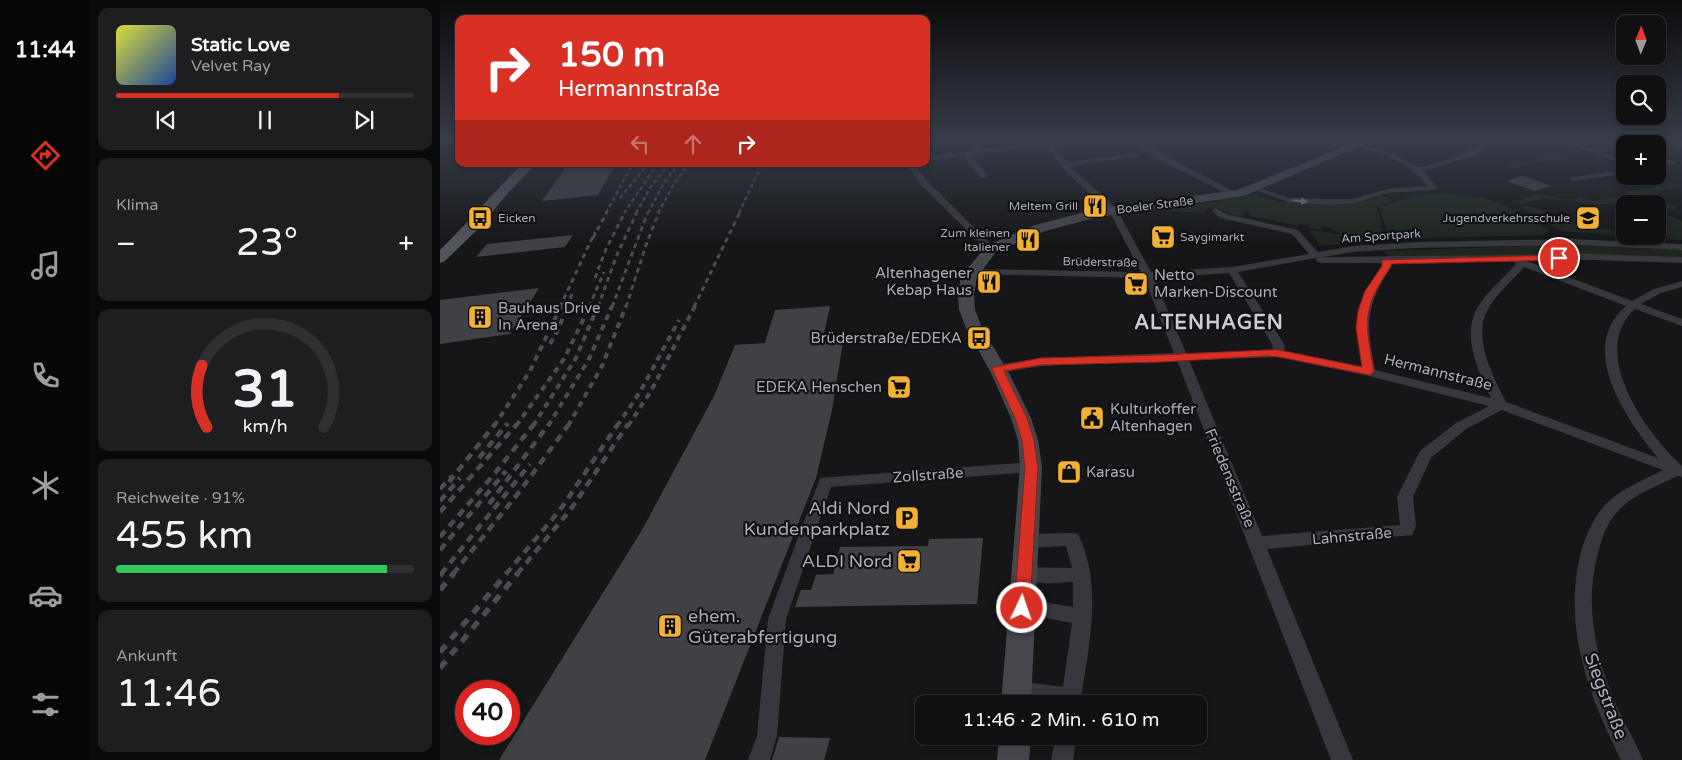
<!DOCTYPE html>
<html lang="de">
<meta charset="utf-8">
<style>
:root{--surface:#101012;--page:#1e1e20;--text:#f1f3f6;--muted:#9c9d9f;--line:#303032;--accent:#d93025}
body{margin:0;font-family:"Varela Round",sans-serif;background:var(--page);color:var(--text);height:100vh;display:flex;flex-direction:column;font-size:19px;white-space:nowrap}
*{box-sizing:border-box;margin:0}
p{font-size:16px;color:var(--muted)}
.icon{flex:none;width:28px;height:28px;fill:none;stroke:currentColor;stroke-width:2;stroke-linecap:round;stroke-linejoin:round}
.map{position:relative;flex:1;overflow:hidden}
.side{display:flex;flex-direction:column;gap:8px;padding:8px;background:#09090a;width:350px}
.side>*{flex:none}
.top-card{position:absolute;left:15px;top:15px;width:475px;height:152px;border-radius:10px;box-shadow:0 2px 8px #0003,0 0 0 1px var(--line);background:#d93025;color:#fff;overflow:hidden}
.needle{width:32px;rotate:1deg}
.fabs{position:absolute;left:1176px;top:15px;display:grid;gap:10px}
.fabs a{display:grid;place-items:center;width:50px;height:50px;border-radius:10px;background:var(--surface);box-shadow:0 2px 8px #0003,0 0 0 1px var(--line);font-size:25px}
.speed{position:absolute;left:15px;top:680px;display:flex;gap:10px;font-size:25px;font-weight:700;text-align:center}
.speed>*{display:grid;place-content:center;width:65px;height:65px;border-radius:50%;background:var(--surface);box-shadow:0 2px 8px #0003,0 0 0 1px var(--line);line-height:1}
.speed .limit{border:8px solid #d22;background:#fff;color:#111}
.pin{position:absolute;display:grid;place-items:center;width:42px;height:42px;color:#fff;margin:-21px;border:2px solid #fff;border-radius:50%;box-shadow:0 1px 5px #0007}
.me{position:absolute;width:55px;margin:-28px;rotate:3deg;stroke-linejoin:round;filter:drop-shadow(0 0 4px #0008)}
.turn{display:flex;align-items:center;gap:18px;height:105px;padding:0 20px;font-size:22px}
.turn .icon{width:65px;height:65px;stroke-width:2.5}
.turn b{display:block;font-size:35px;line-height:42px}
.lanes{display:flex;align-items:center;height:48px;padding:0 20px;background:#0003;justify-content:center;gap:25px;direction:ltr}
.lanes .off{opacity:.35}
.big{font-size:38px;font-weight:600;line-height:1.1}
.side .card{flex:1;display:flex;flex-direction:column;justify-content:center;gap:8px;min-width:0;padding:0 18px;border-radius:10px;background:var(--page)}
.side .dial{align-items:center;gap:0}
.dial svg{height:130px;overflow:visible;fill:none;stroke:var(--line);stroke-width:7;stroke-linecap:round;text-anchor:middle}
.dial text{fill:var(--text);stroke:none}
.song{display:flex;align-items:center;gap:15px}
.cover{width:60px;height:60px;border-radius:8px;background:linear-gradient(135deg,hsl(60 70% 55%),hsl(220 70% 35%))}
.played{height:5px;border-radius:2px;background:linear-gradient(90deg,var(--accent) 75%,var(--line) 75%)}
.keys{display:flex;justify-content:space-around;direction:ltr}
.heat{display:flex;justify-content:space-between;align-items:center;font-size:28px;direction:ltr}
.charge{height:8px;border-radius:4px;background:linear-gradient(90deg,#34c759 91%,var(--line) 0)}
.trip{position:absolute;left:475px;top:695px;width:292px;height:50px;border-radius:10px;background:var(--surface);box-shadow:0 2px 8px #0003,0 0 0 1px var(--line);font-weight:600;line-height:50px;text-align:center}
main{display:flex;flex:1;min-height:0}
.tab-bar{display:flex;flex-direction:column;width:90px;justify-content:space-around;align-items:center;background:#060607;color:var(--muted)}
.tab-bar .icon{width:35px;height:35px}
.tab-bar .active{color:var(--accent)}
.tab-bar b{font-size:22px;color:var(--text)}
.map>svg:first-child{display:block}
.green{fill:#1e261f}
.building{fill:#404145}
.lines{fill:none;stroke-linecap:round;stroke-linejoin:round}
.street{fill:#37383d;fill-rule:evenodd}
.secondary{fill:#45474d;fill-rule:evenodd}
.primary{fill:#53555c;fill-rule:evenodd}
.rail-far4{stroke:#4a4c52;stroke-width:2.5;stroke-dasharray:4 3;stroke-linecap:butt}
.rail-far3{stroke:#4a4c52;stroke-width:3;stroke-dasharray:5 4;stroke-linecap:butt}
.rail-far2{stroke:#4a4c52;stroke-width:4;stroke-dasharray:6 5;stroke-linecap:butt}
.rail-far1{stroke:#4a4c52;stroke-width:4.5;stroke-dasharray:8 6;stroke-linecap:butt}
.rail{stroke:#4a4c52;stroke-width:5.5;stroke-dasharray:9 8;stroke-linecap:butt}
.oneway{fill:#757881}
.route{fill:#d93025;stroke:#8d1f18}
.labels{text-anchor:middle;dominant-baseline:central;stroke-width:4.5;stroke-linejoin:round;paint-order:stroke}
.far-street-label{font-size:12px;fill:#a8adb8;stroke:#111113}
.far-poi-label{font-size:12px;fill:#a8adb8;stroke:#111113;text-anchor:end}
.poi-label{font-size:15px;fill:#a8adb8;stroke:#111113;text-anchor:start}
.street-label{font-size:15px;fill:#a8adb8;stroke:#111113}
.near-poi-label{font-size:18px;fill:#a8adb8;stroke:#111113;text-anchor:end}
.near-street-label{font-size:18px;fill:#a8adb8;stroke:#111113}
.district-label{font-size:20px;font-weight:bold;letter-spacing:1px;fill:#c9ccd4;stroke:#111113}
</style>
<main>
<nav class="tab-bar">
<b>11:44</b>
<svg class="icon active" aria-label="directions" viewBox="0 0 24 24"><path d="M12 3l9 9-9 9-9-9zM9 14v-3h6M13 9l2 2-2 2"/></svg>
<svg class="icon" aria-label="music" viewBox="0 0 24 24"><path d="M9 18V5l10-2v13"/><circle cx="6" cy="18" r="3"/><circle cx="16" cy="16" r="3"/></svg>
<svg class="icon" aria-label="phone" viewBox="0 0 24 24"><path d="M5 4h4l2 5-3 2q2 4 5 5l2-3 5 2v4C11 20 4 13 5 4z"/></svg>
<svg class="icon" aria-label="climate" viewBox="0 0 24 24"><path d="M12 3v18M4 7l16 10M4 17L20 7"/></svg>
<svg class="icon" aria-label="car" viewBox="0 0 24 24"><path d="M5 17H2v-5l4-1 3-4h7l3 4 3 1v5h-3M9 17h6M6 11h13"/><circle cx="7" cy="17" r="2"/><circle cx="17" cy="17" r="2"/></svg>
<svg class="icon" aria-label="filters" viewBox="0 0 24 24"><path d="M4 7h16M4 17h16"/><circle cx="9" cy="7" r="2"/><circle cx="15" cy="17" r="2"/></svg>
</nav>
<section class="side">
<div class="card">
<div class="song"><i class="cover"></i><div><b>Static Love</b><p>Velvet Ray</p></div></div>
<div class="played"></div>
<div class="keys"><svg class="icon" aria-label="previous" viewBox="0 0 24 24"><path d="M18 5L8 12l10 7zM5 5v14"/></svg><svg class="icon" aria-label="pause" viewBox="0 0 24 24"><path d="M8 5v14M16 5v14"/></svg><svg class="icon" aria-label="next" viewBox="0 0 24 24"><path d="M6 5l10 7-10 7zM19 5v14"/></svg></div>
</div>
<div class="card"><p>Klima</p>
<div class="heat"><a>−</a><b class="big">23°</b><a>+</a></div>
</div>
<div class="card dial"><svg viewBox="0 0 100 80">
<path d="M14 69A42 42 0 1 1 86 69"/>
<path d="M14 69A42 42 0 0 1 11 31" stroke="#d93025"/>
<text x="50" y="56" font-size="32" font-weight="700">31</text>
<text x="50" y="72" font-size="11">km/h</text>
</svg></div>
<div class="card"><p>Reichweite · 91%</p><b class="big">455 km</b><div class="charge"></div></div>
<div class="card"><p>Ankunft</p><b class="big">11:46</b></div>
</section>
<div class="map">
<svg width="1242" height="760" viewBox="0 0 1242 760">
<rect width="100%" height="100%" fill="#161618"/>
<path class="green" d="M1142,151l14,2 -14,1 -76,15 -1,-2 7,-4z
M1233,183l7,3 -38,8 37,14 -6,2 -15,-3v-3h-65l-49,-6 -23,6 -9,-2c10,-1 23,-9 32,-7 10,2 27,8 36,2l14,4 34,-6 -4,-3z
M1001,193l43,5 18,6 -3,1 3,1 2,-1 46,26 -8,4 -149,4 -4,-2 -10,-30 32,-10z
M813,195l31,8 1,-2 84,-1 12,-5 12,5 -18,7 2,1 5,18 -14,-1 13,2 2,10 -45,-4 -8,-5 -8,-2 -2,4 -11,-2 -3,-4h-8l1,2 -51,-11 2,-4h-4l-5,5c-13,0 -18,-11 -34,-8l-3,5 -60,-3 69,-8z
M1080,207c23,-3 37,14 58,18 16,4 32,4 47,6v5l-63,-5z
M1218,211l24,10v19l-49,-4h25v-5l11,-9 -11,-8z
M869,230l75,10 -60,6 -4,-1z
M1116,245l126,5v8l-55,-3 -233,5 -12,-9z"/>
<path class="building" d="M136,164h40l-18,31 -56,6 24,-34 9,-1z
M1083,176l29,10 -17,5 -29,-10z
M133,235l-8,12 -89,10 11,-13z
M99,288l-29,46 -70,10v-44z
M390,306l-7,32 21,-2 -12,74 -16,68 -111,282h-206l143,-230 72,-134 21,-51 30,-2 10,-33z
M543,538l-6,66 -182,3 6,-17h10l5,-15 17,-1 7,-27 88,-1 1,-7z
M339,737l51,1 -6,22h-52z"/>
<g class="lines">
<path class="street" d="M533,138h6l3,11 60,-8 -2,-3h6l3,3 38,-3 -3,2 -32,4 15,18 71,-9v4h-3l-65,9 46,42 35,64 81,-5 77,-13 -17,-20 -72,-16 -8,-7 4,-3 10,6 72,16 20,22 35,-6 64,-4 153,-3 112,5v6l-112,-5 -153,3 -64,4 -30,5 269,-3 90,3v6l-90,-3h-68l108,41 22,-12 28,-8v6l-21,6 -20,11 41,15v7l-47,-17c-48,42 12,126 47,157v11l-5,-1c-19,10 -43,18 -58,34 -14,14 -19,33 -23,51 -11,49 1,99 20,144 9,19 19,36 27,55h-22c-32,-64 -58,-132 -41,-204 5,-19 13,-39 27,-53 15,-15 37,-23 56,-33l-161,-60 -36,19 -35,29 -18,39 3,29 -4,9 -145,14 86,211h-22l-154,-400 -136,6 -44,7 -6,-4 6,-4 44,-7 133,-5 -30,-75 -176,-4 -1,-2 5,-3 169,3 -32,-61 -42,-38 -22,-28 -75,10 18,21 -4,2h-3l-18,-22 -37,5v-4l49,-7zM876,258l1,4 3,1h61l1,3c-27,39 -28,55 -20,101l-77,-16 -1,-7 -46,-72zM1072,260l4,4c-13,15 -30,28 -40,46 -14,27 3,64 15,88l-116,-28c-9,-47 -10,-64 17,-104l-2,-3zM1084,267l102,39c-50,43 1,114 32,152l-152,-56c-13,-26 -34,-65 -18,-93 9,-16 24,-28 36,-42zM789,273l43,71 1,6 -87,3 -32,-75zM839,357l90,19 120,30 -33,17 -36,28 -23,46 3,28 -138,11 -73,-176z
M687,138h7l28,16 77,40 -7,2 -76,-38z
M869,138h9l33,10 -4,2z
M1048,138h7l-21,18 -51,15 15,17 -4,2 -46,3 -34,10 -25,2 -41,-3 -38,-14 4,-2 35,12 40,1h24l34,-10 41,-3 -21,-20 -20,-10 -35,-11 4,-2 36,10 26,14 9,-1 41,-14z
M1113,138h8l33,11 15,-3 -21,-7 -1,-1h9l29,9v4l-7,-2 -16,3 23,8v5z
M1218,158l16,3 1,2 -4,2 -13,-3z
M466,164h8l13,17 67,66v4h-6l-67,-66z
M1185,170v4l-52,7 -4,-2 4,-2z
M591,462l5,1 2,4 -2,4 -5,1 -200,15 -45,132 -9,117 -7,24h-22l9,-24 11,-117 52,-141z
M632,533l6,1c26,51 10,117 2,170 -23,0 -48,2 -70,-6l-3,-7 3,-7 7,-3 46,6 9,-64 -36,-7 -3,-6 3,-6 6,-2 31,5v-25c-17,1 -39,3 -55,-3l-3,-5 3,-5 6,-2 48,1 -6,-22 -40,2 -6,-2 -2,-5 2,-5 6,-2z
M616,736h20l-3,24h-22z"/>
<path class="secondary" d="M926,138h13l-135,58 -146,21 -53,14 -49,21 -19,25 -3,17 1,16 7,18 27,45 22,45 7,22 4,27 -11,237h-30l19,-237 -2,-27 -7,-22 -20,-45 -25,-45 -7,-18 -1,-16 3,-17 25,-31 49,-21 62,-16 140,-19z
M1219,138h13l10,3v7z
M559,736h32l-2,24h-32z"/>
<path class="primary" d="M83,164h13l-28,29 -30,36 -33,32 -5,2v-13c29,-28 54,-59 83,-86z"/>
<path class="rail-far4" d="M180,198l28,-34
M166,213l25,-46
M184,213l30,-44
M196,213l16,-28 17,-21
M208,213l16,-30 14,-19
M218,213l16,-29 14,-20
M299,213l23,-49"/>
<path class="rail-far3" d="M153,238l14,-26
M155,278l11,-29 19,-37
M120,307l35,-75
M127,307l5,-13
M149,307l15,-35
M158,307l18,-50 21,-45
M172,307l36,-95
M186,307l20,-62 13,-33
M254,307l46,-95"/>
<path class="rail-far2" d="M110,344l9,-16 8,-22
M54,426l36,-55 31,-65
M66,426l2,-3
M76,426l48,-67 26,-53
M93,426l43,-68 22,-52
M108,426l41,-67 23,-53
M128,426l34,-60 24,-60
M177,426l23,-34 39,-72
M188,426l23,-35 44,-85"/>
<path class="rail-far1" d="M39,458l28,-34
M9,482l46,-58
M0,489l12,-13
M0,501l20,-23
M49,504l60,-80
M0,512l77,-88
M0,537l55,-64 39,-49
M0,550l66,-79
M1,574l89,-110
M13,574l67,-83 49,-67
M66,574l54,-64 58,-86
M77,574l54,-65 57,-85"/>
<path class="rail" d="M0,576l2,-3
M0,590l14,-17
M0,652l67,-79
M0,668l78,-95"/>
</g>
<defs><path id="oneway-solid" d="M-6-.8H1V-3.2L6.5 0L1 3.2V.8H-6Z" transform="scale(1.25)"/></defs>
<use class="oneway" href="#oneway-solid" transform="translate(860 201) rotate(5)"/>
<linearGradient id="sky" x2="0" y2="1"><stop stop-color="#0c0c0d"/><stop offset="0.57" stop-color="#363c48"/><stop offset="1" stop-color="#363c48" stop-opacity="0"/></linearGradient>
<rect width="1242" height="244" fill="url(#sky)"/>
<path class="route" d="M1119,255l3,1v4l-171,4v2c-30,45 -26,54 -17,106l-5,3 -90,-18 -12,-1 -106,6 -120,3 -37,6 23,47 7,22 4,28 -8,140 -2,6 -6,2 -6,-2 -2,-6 11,-140 -3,-28 -7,-22 -23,-49 2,-2 47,-9 120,-3 106,-5h12l83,17 -6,-39 2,-17 7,-20 17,-25v-6z"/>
<defs>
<symbol id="restaurant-square" viewBox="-11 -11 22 22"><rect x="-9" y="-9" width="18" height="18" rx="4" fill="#f2b134" stroke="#111113"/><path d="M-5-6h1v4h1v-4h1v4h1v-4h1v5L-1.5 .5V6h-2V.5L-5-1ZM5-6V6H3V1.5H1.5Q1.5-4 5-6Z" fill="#111"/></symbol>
<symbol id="bus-square" viewBox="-11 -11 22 22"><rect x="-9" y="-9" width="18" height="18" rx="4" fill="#f2b134" stroke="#111113"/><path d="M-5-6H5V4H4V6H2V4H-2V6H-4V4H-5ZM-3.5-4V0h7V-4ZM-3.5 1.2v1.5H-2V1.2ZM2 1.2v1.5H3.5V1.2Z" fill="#111"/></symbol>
<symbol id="school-square" viewBox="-11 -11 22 22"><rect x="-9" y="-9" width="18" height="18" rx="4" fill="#f2b134" stroke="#111113"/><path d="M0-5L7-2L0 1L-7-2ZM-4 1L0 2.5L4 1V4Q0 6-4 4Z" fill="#111"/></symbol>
<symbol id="supermarket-square" viewBox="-11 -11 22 22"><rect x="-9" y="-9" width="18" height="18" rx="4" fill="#f2b134" stroke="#111113"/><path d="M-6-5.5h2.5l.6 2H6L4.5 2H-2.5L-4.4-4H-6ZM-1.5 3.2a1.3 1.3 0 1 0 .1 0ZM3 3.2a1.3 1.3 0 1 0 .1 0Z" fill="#111"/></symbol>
<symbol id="building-square" viewBox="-11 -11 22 22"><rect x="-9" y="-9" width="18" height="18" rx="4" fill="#f2b134" stroke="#111113"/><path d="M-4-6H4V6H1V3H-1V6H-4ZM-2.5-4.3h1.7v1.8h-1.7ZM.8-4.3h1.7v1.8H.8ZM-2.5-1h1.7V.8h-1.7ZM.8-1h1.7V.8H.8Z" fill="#111"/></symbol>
<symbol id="civic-square" viewBox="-11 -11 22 22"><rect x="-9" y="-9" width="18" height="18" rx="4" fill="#f2b134" stroke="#111113"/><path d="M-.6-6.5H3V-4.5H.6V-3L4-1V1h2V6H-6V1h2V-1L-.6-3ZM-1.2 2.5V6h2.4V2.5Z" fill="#111"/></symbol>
<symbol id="shop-square" viewBox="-11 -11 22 22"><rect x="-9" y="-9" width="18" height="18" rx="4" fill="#f2b134" stroke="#111113"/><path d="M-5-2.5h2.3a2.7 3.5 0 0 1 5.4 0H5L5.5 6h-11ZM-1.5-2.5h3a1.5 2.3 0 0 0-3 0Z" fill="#111"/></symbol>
<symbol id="parking-square" viewBox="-11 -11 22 22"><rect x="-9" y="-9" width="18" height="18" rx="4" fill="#f2b134" stroke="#111113"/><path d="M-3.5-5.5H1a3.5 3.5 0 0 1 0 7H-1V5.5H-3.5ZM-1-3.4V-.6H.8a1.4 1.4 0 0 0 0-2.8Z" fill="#111"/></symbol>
</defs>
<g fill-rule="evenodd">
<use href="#restaurant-square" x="641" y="192" width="28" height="28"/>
<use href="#bus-square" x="26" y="204" width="28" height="28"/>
<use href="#school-square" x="1134" y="204" width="28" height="28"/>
<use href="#supermarket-square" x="709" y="223" width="28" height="28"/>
<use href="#restaurant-square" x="574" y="226" width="28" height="28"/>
<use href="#restaurant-square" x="535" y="268" width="28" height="28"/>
<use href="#supermarket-square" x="682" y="270" width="28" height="28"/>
<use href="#building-square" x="26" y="303" width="28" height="28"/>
<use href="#bus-square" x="525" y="324" width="28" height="28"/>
<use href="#supermarket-square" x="445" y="373" width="28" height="28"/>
<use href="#civic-square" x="638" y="404" width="28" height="28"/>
<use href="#shop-square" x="615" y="458" width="28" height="28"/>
<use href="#parking-square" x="453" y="504" width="28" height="28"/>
<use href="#supermarket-square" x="455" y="547" width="28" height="28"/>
<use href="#building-square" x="216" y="612" width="28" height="28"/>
</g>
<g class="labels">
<g class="far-street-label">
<text transform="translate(715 205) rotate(-7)">Boeler Straße</text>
<text transform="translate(941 236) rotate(-4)">Am Sportpark</text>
<text transform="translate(660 262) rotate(1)">Brüderstraße</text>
</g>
<g class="far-poi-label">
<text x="638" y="206">Meltem Grill</text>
<text x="58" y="218" text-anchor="start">Eicken</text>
<text x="1130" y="218">Jugendverkehrsschule</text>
<text x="570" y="233">Zum kleinen<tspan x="570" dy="14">Italiener</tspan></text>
<text x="740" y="237" text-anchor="start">Saygimarkt</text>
</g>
<g class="poi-label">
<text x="532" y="273" text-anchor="end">Altenhagener<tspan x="532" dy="17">Kebap Haus</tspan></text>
<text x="714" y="275">Netto<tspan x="714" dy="17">Marken-Discount</tspan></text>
<text x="58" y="308">Bauhaus Drive<tspan x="58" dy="17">In Arena</tspan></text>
<text x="522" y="338" text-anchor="end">Brüderstraße/EDEKA</text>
<text x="442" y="387" text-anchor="end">EDEKA Henschen</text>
<text x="670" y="409">Kulturkoffer<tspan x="670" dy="17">Altenhagen</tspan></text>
<text x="646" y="472">Karasu</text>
</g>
<g class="street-label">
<text transform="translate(998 372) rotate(14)">Hermannstraße</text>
<text transform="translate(488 475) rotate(-4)">Zollstraße</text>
<text transform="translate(790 478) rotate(67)">Friedensstraße</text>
<text transform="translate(912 536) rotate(-5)">Lahnstraße</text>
</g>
<g class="near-poi-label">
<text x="450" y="508">Aldi Nord<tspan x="450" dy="21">Kundenparkplatz</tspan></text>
<text x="452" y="561">ALDI Nord</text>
<text x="248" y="616" text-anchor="start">ehem.<tspan x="248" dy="21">Güterabfertigung</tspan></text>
</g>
<g class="near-street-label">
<text transform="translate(1166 696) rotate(69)">Siegstraße</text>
</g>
<g class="district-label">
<text x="769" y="323">ALTENHAGEN</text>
</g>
</g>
</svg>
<div class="fabs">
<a><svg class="needle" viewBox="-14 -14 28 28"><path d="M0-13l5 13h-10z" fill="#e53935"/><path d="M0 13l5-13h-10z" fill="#9c9d9f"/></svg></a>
<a><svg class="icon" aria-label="search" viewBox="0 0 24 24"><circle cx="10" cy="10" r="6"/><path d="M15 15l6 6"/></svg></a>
<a>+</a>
<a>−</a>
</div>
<div class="speed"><div class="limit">40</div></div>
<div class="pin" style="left:1119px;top:258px;background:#d93025"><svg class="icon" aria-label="arrive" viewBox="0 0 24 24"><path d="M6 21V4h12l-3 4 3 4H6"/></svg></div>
<svg class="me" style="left:582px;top:608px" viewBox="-20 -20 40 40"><circle r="17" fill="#d93025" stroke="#fff" stroke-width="3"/><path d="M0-11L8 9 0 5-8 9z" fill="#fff"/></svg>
<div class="trip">11:46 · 2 Min. · 610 m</div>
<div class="top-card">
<div class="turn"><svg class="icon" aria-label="right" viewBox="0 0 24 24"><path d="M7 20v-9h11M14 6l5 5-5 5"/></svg><div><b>150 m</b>Hermannstraße</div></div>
<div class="lanes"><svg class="icon off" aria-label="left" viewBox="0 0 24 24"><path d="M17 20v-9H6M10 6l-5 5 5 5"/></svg><svg class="icon off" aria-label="ahead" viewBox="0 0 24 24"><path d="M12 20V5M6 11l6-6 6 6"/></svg><svg class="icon" aria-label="right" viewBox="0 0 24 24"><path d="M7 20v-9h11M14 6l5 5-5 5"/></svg></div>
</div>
</div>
</main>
